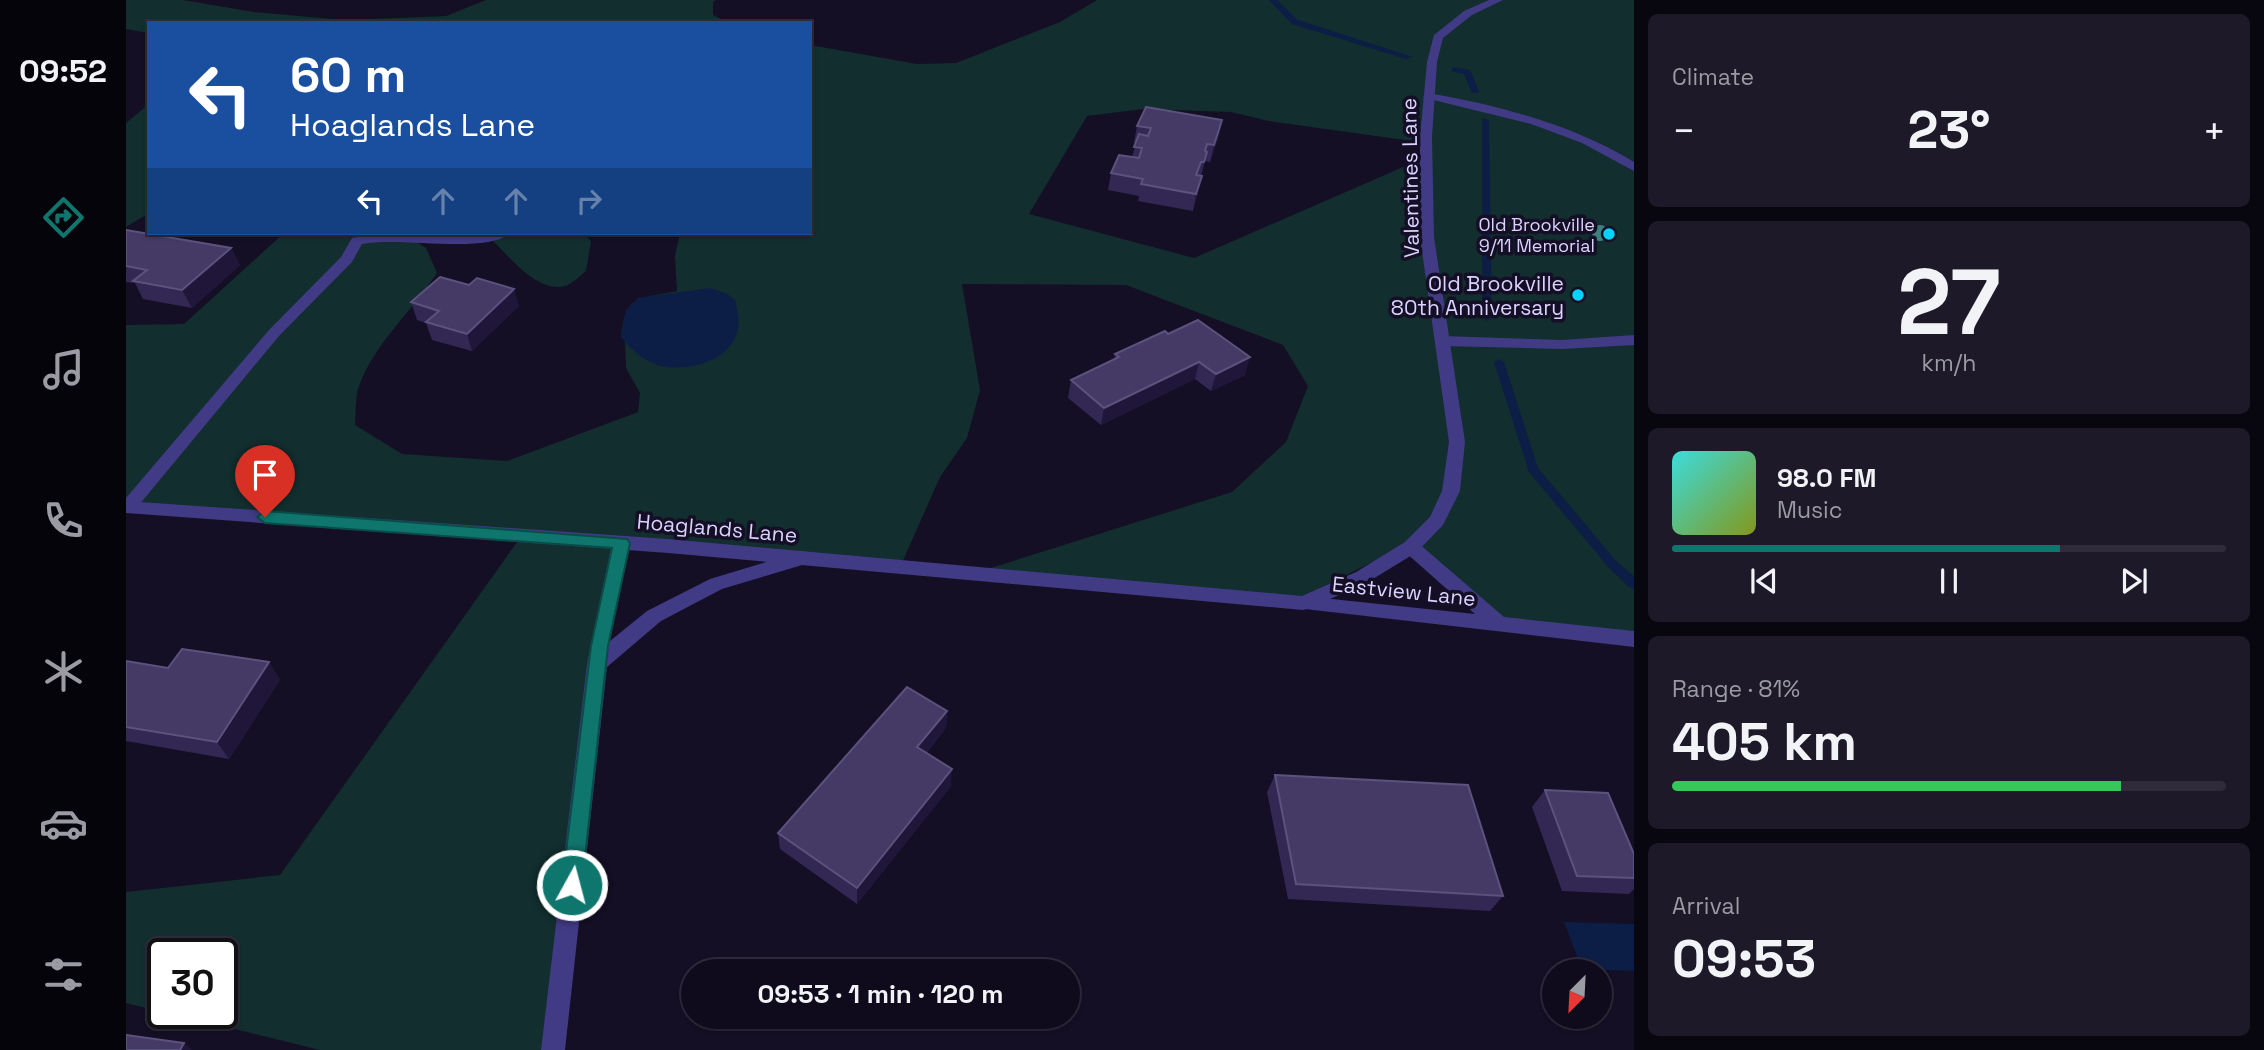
<!DOCTYPE html>
<meta charset="utf-8">
<style>
:root{--surface:#0f0b1c;--page:#1d1929;--text:#f1f3f6;--muted:#9b9ba3;--line:#2f2b3b;--accent:#0f766e}
body{margin:0;font-family:"Space Grotesk",sans-serif;background:var(--page);color:var(--text);height:100vh;display:flex;flex-direction:column;font-size:26px;white-space:nowrap}
*{box-sizing:border-box;margin:0}
p{font-size:23px;color:var(--muted)}
.icon{flex:none;width:38px;height:38px;fill:none;stroke:currentColor;stroke-width:2;stroke-linecap:round;stroke-linejoin:round}
.map{position:relative;flex:1;overflow:hidden}
.side{display:flex;flex-direction:column;gap:14px;padding:14px;background:#08060f;width:630px}
.side>*{flex:none}
.hud{position:absolute;left:21px;top:21px;width:665px;height:214px;border-radius:0px;box-shadow:0 2px 5px #0004,0 0 0 2px var(--line);background:#1a4fa0;color:#fff;overflow:hidden}
.needle{width:46px;rotate:204deg}
.controls{position:absolute;left:1416px;top:959px;display:grid;gap:14px}
.controls a{display:grid;place-items:center;width:70px;height:70px;border-radius:50%;background:var(--surface);box-shadow:0 2px 5px #0004,0 0 0 2px var(--line);font-size:35px}
.speed{position:absolute;left:21px;top:938px;display:flex;gap:14px;font-size:35px;font-weight:700;text-align:center}
.speed>*{display:grid;place-content:center;width:91px;height:91px;border-radius:50%;background:var(--surface);box-shadow:0 2px 5px #0004,0 0 0 2px var(--line);line-height:1}
.speed .limit{border:4px solid #111;border-radius:10px;background:#fff;color:#111}
.pin{position:absolute;display:grid;place-items:center;width:60px;height:60px;color:#fff;margin:-72px -30px;border-radius:50% 50% 50% 0;rotate:-45deg;box-shadow:0 0 7px #0007}
.pin .icon{rotate:45deg}
.me{position:absolute;width:77px;margin:-38px;rotate:7deg;stroke-linejoin:round;filter:drop-shadow(0 0 5px #0008)}
.turn{display:flex;align-items:center;gap:24px;height:147px;padding:0 28px;font-size:32px}
.turn .icon{width:91px;height:91px;stroke-width:2.5}
.turn b{display:block;font-size:49px;line-height:60px}
.lanes{display:flex;align-items:center;height:66px;padding:0 28px;background:#0003;justify-content:center;gap:35px;direction:ltr}
.lanes .off{opacity:.35}
.big{font-size:52px;font-weight:700;line-height:1.1}
.side .widget{flex:1;display:flex;flex-direction:column;justify-content:center;gap:10px;min-width:0;padding:0 24px;border-radius:10px;background:var(--page)}
.side .dial{align-items:center;gap:0}
.dial b{font-size:91px;line-height:1}
.song{display:flex;align-items:center;gap:21px}
.cover{width:84px;height:84px;border-radius:10px;background:linear-gradient(135deg,hsl(180 70% 55%),hsl(70 70% 35%))}
.played{height:7px;border-radius:4px;background:linear-gradient(90deg,var(--accent) 70%,var(--line) 70%)}
.keys{display:flex;justify-content:space-around;direction:ltr}
.heat{display:flex;justify-content:space-between;align-items:center;font-size:38px;direction:ltr}
.charge{height:10px;border-radius:5px;background:linear-gradient(90deg,#34c759 81%,var(--line) 0)}
.trip{position:absolute;left:555px;top:959px;width:399px;height:70px;border-radius:35px;background:var(--surface);box-shadow:0 2px 5px #0004,0 0 0 2px var(--line);font-weight:700;line-height:70px;text-align:center}
main{display:flex;flex:1;min-height:0}
.tabs{display:flex;flex-direction:column;width:126px;justify-content:space-around;align-items:center;background:#06040b;color:var(--muted)}
.tabs .icon{width:49px;height:49px}
.tabs .active{color:var(--accent)}
.tabs b{font-size:32px;color:var(--text)}
.map>svg:first-child{display:block}
.green{fill:#122e2f;fill-rule:evenodd}
.water{fill:#0c1e46}
.lines{fill:none;stroke-linecap:round;stroke-linejoin:round}
.stream{fill:#0c1e46;fill-rule:evenodd}
.service{fill:#413a84;fill-rule:evenodd}
.minor{fill:#413a84;fill-rule:evenodd}
.tertiary{fill:#413a84;fill-rule:evenodd}
.tree{fill:#3d817e}
.wall{fill:#332853}
.shaded-wall{fill:#1f1639}
.building{fill:#453a65;stroke:#5c527e;stroke-width:2}
.route{fill:#0f766e;stroke:#0a4d48;stroke-width:2}
.poi-dot{fill:#01d3fd;stroke:#140f25;stroke-width:2.5}
.labels{text-anchor:middle;dominant-baseline:central;stroke-width:7;stroke-linejoin:round;paint-order:stroke}
.far-poi-label{font-size:18px;fill:#dad3ff;stroke:#140f25;text-anchor:end}
.street-label{font-size:21px;fill:#dad3ff;stroke:#140f25}
.poi-label{font-size:21px;fill:#dad3ff;stroke:#140f25;text-anchor:end}
</style>
<main>
<nav class="tabs">
<b>09:52</b>
<svg class="icon active" aria-label="directions" viewBox="0 0 24 24"><path d="M12 3l9 9-9 9-9-9zM9 14v-3h6M13 9l2 2-2 2"/></svg>
<svg class="icon" aria-label="music" viewBox="0 0 24 24"><path d="M9 18V5l10-2v13"/><circle cx="6" cy="18" r="3"/><circle cx="16" cy="16" r="3"/></svg>
<svg class="icon" aria-label="phone" viewBox="0 0 24 24"><path d="M5 4h4l2 5-3 2q2 4 5 5l2-3 5 2v4C11 20 4 13 5 4z"/></svg>
<svg class="icon" aria-label="climate" viewBox="0 0 24 24"><path d="M12 3v18M4 7l16 10M4 17L20 7"/></svg>
<svg class="icon" aria-label="car" viewBox="0 0 24 24"><path d="M5 17H2v-5l4-1 3-4h7l3 4 3 1v5h-3M9 17h6M6 11h13"/><circle cx="7" cy="17" r="2"/><circle cx="17" cy="17" r="2"/></svg>
<svg class="icon" aria-label="filters" viewBox="0 0 24 24"><path d="M4 7h16M4 17h16"/><circle cx="9" cy="7" r="2"/><circle cx="15" cy="17" r="2"/></svg>
</nav>
<div class="map">
<svg width="1508" height="1050" viewBox="0 0 1508 1050">
<rect width="100%" height="100%" fill="#140f25"/>
<path class="green" d="M0,0h57l71,12 90,8 102,-4 40,-16h230l-3,2v13l17,8h-581v10l-23,-4z
M971,0h537v639l-134,-14 -89,-83 -111,57 -322,-27 254,-80 54,-50 22,-56 -25,-41 -157,-60 -164,-1 18,106 -13,48 -27,39 -39,88 -279,-27 -69,512h-233l-151,-37h53v-59h-59v58l-37,-9v-111l154,-17 245,-344 -399,-21v-185l58,-1 100,-91h299l8,8 -5,30c-5,4 -12,11 -18,14 -29,11 -59,-29 -78,-47l-83,-2 19,12 11,25c-25,38 -62,70 -78,113 -4,11 -3,27 -4,39l47,29 105,7 131,-49 2,-19 -14,-25 -1,-26 -4,-5c5,-44 18,-38 56,-46l-2,-35 5,-23h130v-188l107,19 39,-1 104,-41zM1017,109l88,3 38,9 157,22v14l-232,101 -165,-44 58,-98z
M23,104v109l-23,14v-104z"/>
<path class="water" d="M584,288c6,2 15,4 20,8 8,5 6,11 8,19 6,40 -39,56 -72,52 -19,-3 -34,-16 -45,-30l5,-27 12,-12z
M1438,922l70,2v47l-52,-2z"/>
<g class="lines">
<path class="stream" d="M1143,0h8l21,20 115,37 -7,2 -114,-35z
M1326,67l18,3 9,21 -1,2h-6l-8,-19 -12,-3z
M1356,118l7,2 3,198 -5,3 -5,-3z
M1373,359l5,3 34,106 80,95 16,13v13l-5,-2 -19,-18 -81,-97 -35,-110z"/>
<path class="service" d="M1303,93c72,13 142,31 205,69v9l-52,-28 -51,-19 -106,-26 -2,-2z
M255,233l87,3 43,-3c-26,22 -111,3 -149,11l-10,18 -73,74 -145,175 -8,2v-15l143,-168 72,-73 11,-19z
M1508,335v10l-72,4 -120,-3 -7,-5 7,-5 120,4z"/>
<path class="minor" d="M495,536l6,2 3,5 -20,98 37,-30 63,-32 93,-28 6,2 3,5 -3,5 -87,26 -61,32 -54,46 -42,383h-24l46,-386 25,-121 3,-5z
M1285,540l6,2 87,75 130,14v16l-338,-39 -2,-5 2,-5 7,-2 172,18 -70,-62 -3,-5 3,-5z"/>
<path class="tertiary" d="M1363,0h14l-31,15 -29,23 -6,24 -5,75 2,100 31,205 -5,49 -17,34 -26,27 -49,30 -58,26 -7,2 -635,-57 -542,-40v-12l542,38 634,57 54,-24 49,-30 25,-25 12,-26 7,-49 -29,-205v-100l7,-75 7,-27 30,-24z"/>
</g>
<circle class="tree" cx="1474" cy="233" r="8"/>
<path class="wall" d="M1096,120l-3,16 -9,26 -5,-1 -4,15 -3,17 -5,18 -55,-10 1,-5 -31,-6 3,-17 21,-16 4,-14 -2,-1 3,-16z
M0,230l105,18 9,17 -48,43 -49,-9 -8,-16 -9,-1z
M285,302l108,4 -47,45 -40,-11 -6,-17 -9,-3z
M1039,331l80,44 -34,16 -16,-12 -94,46 -33,-27 3,-18 43,-20 1,-6z
M0,661l42,7 101,-6 11,18 -51,79 -103,-18z
M821,711l-1,17 -20,25 25,33 -94,118 -77,-55 -2,-16z
M1149,775l228,121 -13,15 -202,-12 -21,-107z
M1419,790l89,64v35l-5,5 -67,-3 -30,-84z"/>
<path class="shaded-wall" d="M1096,120l-3,16 -9,26 4,-17z
M1076,176l-4,17 -5,18 3,-17z
M105,248l9,17 -48,43 -10,-18z
M388,289l5,17 -47,45 -5,-17z
M1124,357l-5,18 -34,16 5,-17z
M1073,362l-4,17 -94,46 3,-17z
M143,662l11,18 -51,79 -12,-17z
M821,711l-1,17 -30,36 1,-17z
M826,769l-1,17 -94,118v-16z
M58,1043l8,7h-12z"/>
<path class="building" d="M1020,107l76,13 -8,25 -7,-1 -2,7 2,1 -3,10h-3l-5,13 6,1 -6,18 -55,-10 2,-5 -32,-6 8,-18 20,3 3,-10 -8,-1 5,-13 9,2 3,-8 -14,-2z
M0,230l105,18 -49,42 -49,-9 14,-11 -21,-4z
M314,277l29,8 8,-7 37,11 -47,45 -41,-12 13,-11 -28,-9z
M1072,320l52,37 -34,17 -17,-12 -95,46 -33,-28 48,-23 -4,-3 50,-23 3,3z
M56,649l87,13 -52,80 -91,-15v-66l42,7z
M781,687l40,24 -30,36 35,22 -95,119 -79,-55z
M1149,775l193,10 35,111 -207,-12z
M1419,790l63,3 26,61v24l-57,-2z
M0,1035l58,8 -4,7h-54z"/>
<path class="route" d="M139,511l362,28 3,4 -22,103 -26,239 -3,6 -7,3 -7,-3 -3,-6 29,-239 21,-98 -347,-25 -8,-6z"/>
<g class="poi-dot">
<circle cx="1483" cy="234" r="7"/>
<circle cx="1452" cy="295" r="7"/>
</g>
<g class="labels">
<g class="far-poi-label">
<text x="1469" y="224">Old Brookville<tspan x="1469" dy="21">9/11 Memorial</tspan></text>
</g>
<g class="street-label">
<text transform="translate(1284 178) rotate(-91)">Valentines Lane</text>
<text transform="translate(591 528) rotate(5)">Hoaglands Lane</text>
<text transform="translate(1278 591) rotate(6)">Eastview Lane</text>
</g>
<g class="poi-label">
<text x="1438" y="283">Old Brookville<tspan x="1438" dy="24">80th Anniversary</tspan></text>
</g>
</g>
</svg>
<div class="controls">
<a><svg class="needle" viewBox="-14 -14 28 28"><path d="M0-13l5 13h-10z" fill="#e53935"/><path d="M0 13l5-13h-10z" fill="#9b9ba3"/></svg></a>
</div>
<div class="speed"><div class="limit">30</div></div>
<div class="pin" style="left:139px;top:517px;background:#d93025"><svg class="icon" aria-label="arrive" viewBox="0 0 24 24"><path d="M6 21V4h12l-3 4 3 4H6"/></svg></div>
<svg class="me" style="left:446px;top:885px" viewBox="-20 -20 40 40"><circle r="17" fill="#0f766e" stroke="#fff" stroke-width="3"/><path d="M0-11L8 9 0 5-8 9z" fill="#fff"/></svg>
<div class="trip">09:53 · 1 min · 120 m</div>
<div class="hud">
<div class="turn"><svg class="icon" aria-label="left" viewBox="0 0 24 24"><path d="M17 20v-9H6M10 6l-5 5 5 5"/></svg><div><b>60 m</b>Hoaglands Lane</div></div>
<div class="lanes"><svg class="icon" aria-label="left" viewBox="0 0 24 24"><path d="M17 20v-9H6M10 6l-5 5 5 5"/></svg><svg class="icon off" aria-label="ahead" viewBox="0 0 24 24"><path d="M12 20V5M6 11l6-6 6 6"/></svg><svg class="icon off" aria-label="ahead" viewBox="0 0 24 24"><path d="M12 20V5M6 11l6-6 6 6"/></svg><svg class="icon off" aria-label="right" viewBox="0 0 24 24"><path d="M7 20v-9h11M14 6l5 5-5 5"/></svg></div>
</div>
</div>
<section class="side">
<div class="widget"><p>Climate</p>
<div class="heat"><a>−</a><b class="big">23°</b><a>+</a></div>
</div>
<div class="widget dial"><b>27</b><p>km/h</p></div>
<div class="widget">
<div class="song"><i class="cover"></i><div><b>98.0 FM</b><p>Music</p></div></div>
<div class="played"></div>
<div class="keys"><svg class="icon" aria-label="previous" viewBox="0 0 24 24"><path d="M18 5L8 12l10 7zM5 5v14"/></svg><svg class="icon" aria-label="pause" viewBox="0 0 24 24"><path d="M8 5v14M16 5v14"/></svg><svg class="icon" aria-label="next" viewBox="0 0 24 24"><path d="M6 5l10 7-10 7zM19 5v14"/></svg></div>
</div>
<div class="widget"><p>Range · 81%</p><b class="big">405 km</b><div class="charge"></div></div>
<div class="widget"><p>Arrival</p><b class="big">09:53</b></div>
</section>
</main>
